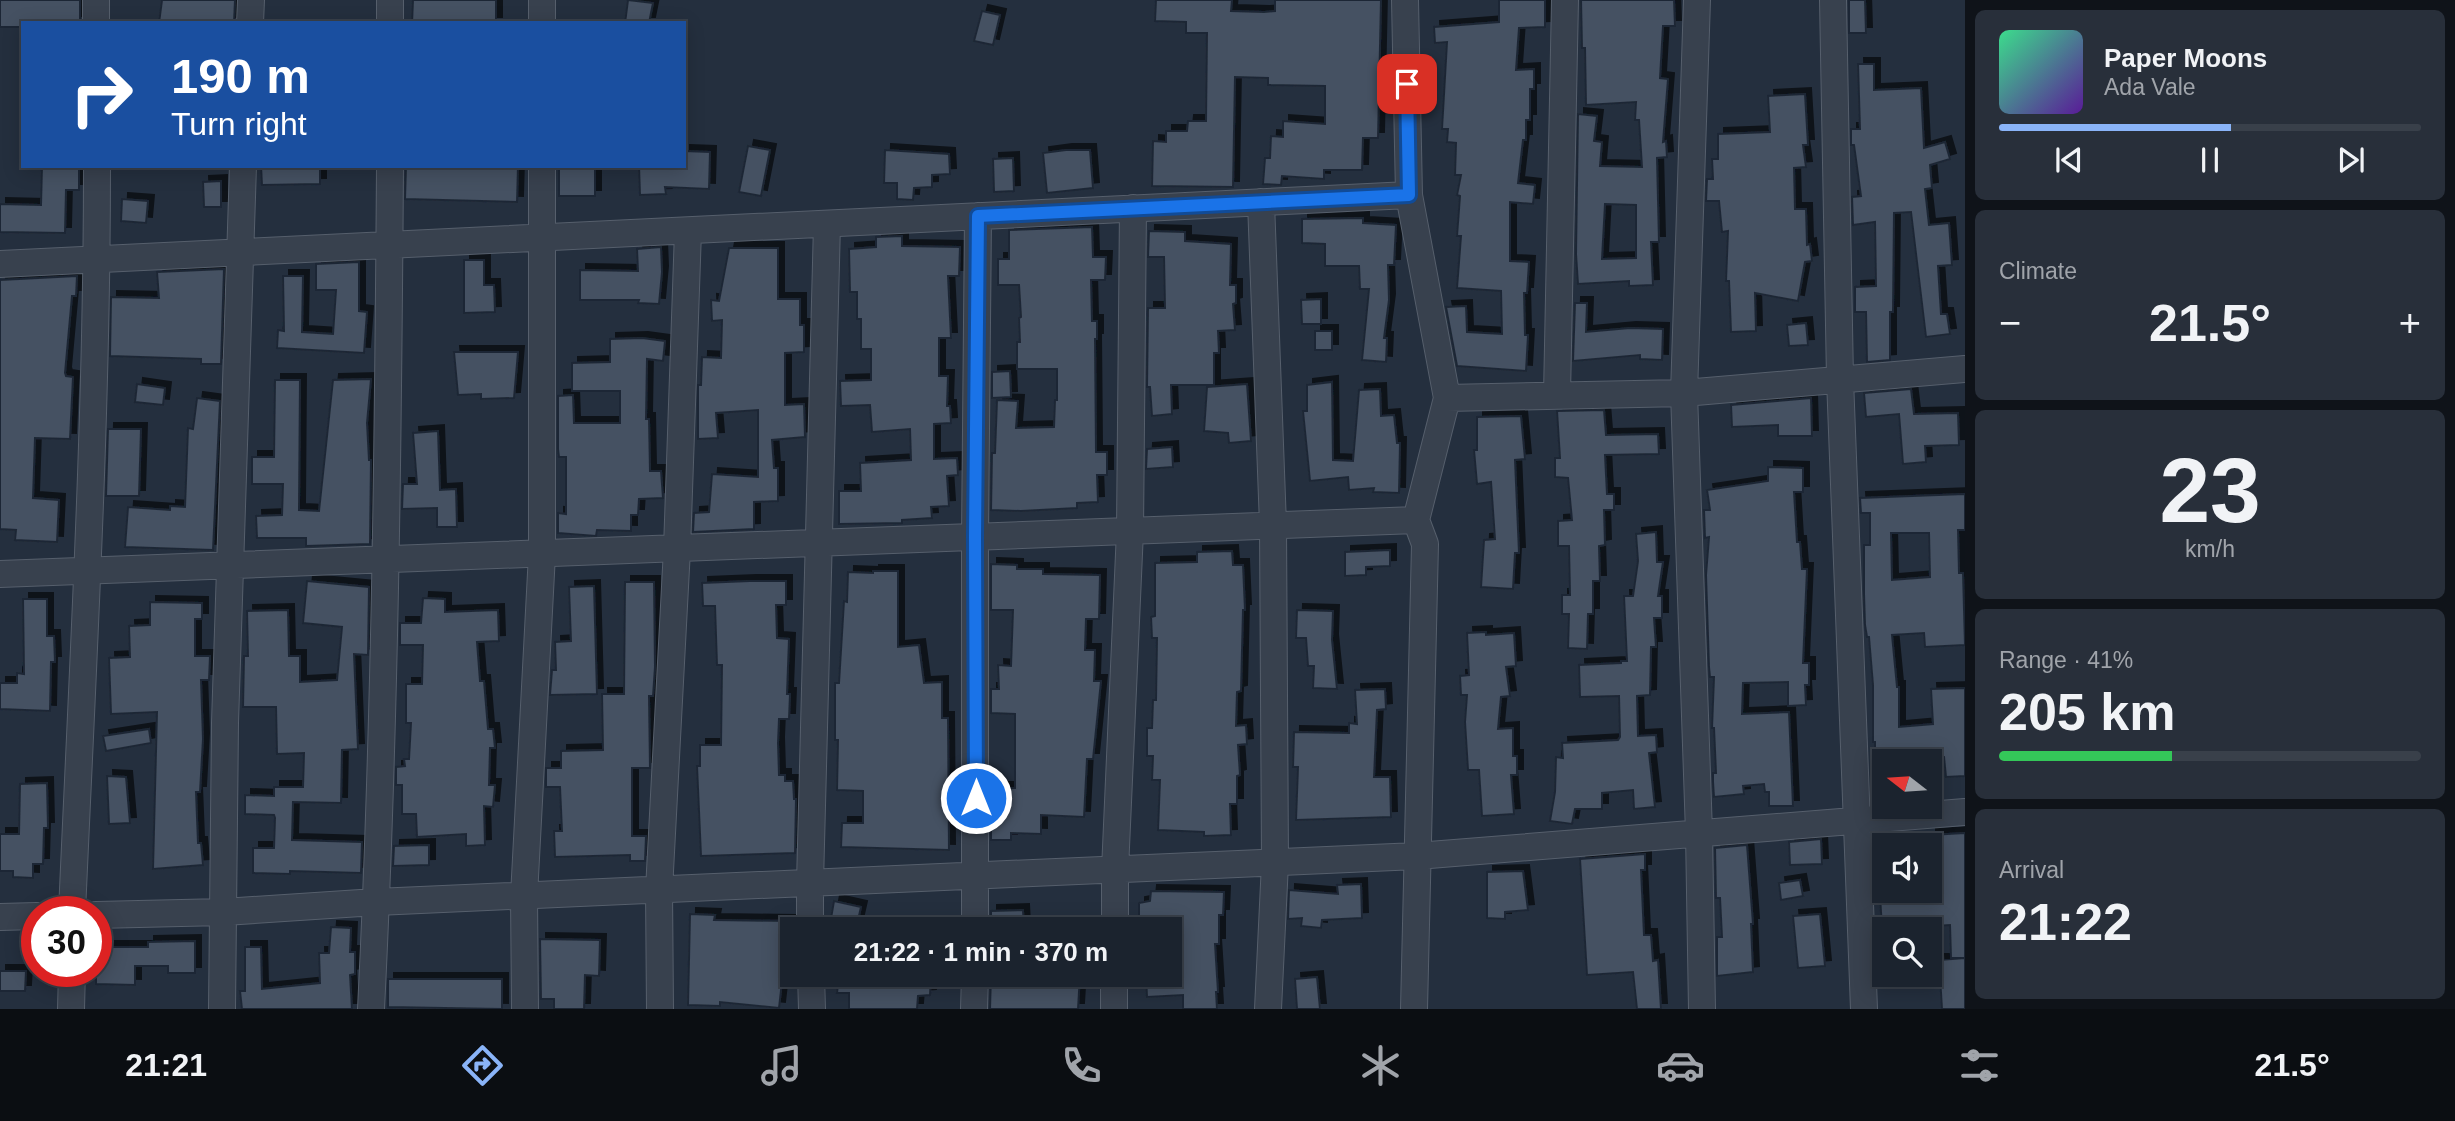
<!DOCTYPE html>
<meta charset="utf-8">
<style>
:root{--surface:#1b232e;--page:#282f3a;--text:#f1f3f6;--muted:#a0a4aa;--line:#39404a;--accent:#8ab4f8}
body{margin:0;font-family:Helvetica,sans-serif;background:var(--page);color:var(--text);height:100vh;display:flex;flex-direction:column;font-size:26px;white-space:nowrap}
*{box-sizing:border-box;margin:0}
p{font-size:23px;color:var(--muted)}
.icon{flex:none;width:38px;height:38px;fill:none;stroke:currentColor;stroke-width:2;stroke-linecap:round;stroke-linejoin:round}
.map{position:relative;flex:1;overflow:hidden}
.details{display:flex;flex-direction:column;gap:10px;padding:10px;background:#0f1319;width:490px}
.details>*{flex:none}
.guide{position:absolute;left:21px;top:21px;width:665px;height:147px;border-radius:0px;box-shadow:0 4px 18px #0003,0 0 0 2px var(--line);background:#1a4fa0;color:#fff;overflow:hidden}
.needle{width:46px;rotate:287deg}
.fabs{position:absolute;left:1872px;top:749px;display:grid;gap:14px}
.fabs a{display:grid;place-items:center;width:70px;height:70px;border-radius:0px;background:var(--surface);box-shadow:0 4px 18px #0003,0 0 0 2px var(--line);font-size:35px}
.speed{position:absolute;left:21px;top:896px;display:flex;gap:14px;font-size:35px;font-weight:700;text-align:center}
.speed>*{display:grid;place-content:center;width:91px;height:91px;border-radius:50%;background:var(--surface);box-shadow:0 4px 18px #0003,0 0 0 2px var(--line);line-height:1}
.speed .limit{border:10px solid #d22;background:#fff;color:#111}
.pin{position:absolute;display:grid;place-items:center;width:60px;height:60px;color:#fff;margin:-30px;border-radius:14px;box-shadow:0 4px 10px #0006}
.me{position:absolute;width:77px;margin:-38px;rotate:0deg;stroke-linejoin:round;filter:drop-shadow(0 0 5px #0008)}
.turn{display:flex;align-items:center;gap:24px;height:147px;padding:0 35px;font-size:32px}
.turn .icon{width:91px;height:91px;stroke-width:2.5}
.turn b{display:block;font-size:49px;line-height:60px}
.big{font-size:52px;font-weight:700;line-height:1.1}
.details .widget{flex:1;display:flex;flex-direction:column;justify-content:center;gap:10px;min-width:0;padding:0 24px;border-radius:10px;background:var(--page)}
.details .dial{align-items:center;gap:0}
.dial b{font-size:91px;line-height:1}
.song{display:flex;align-items:center;gap:21px}
.cover{width:84px;height:84px;border-radius:10px;background:linear-gradient(135deg,hsl(150 70% 55%),hsl(270 70% 35%))}
.played{height:7px;border-radius:4px;background:linear-gradient(90deg,var(--accent) 55%,var(--line) 55%)}
.keys{display:flex;justify-content:space-around;direction:ltr}
.heat{display:flex;justify-content:space-between;align-items:center;font-size:38px;direction:ltr}
.charge{height:10px;border-radius:5px;background:linear-gradient(90deg,#34c759 41%,var(--line) 0)}
.trip{position:absolute;left:780px;top:917px;width:402px;height:70px;border-radius:0px;background:var(--surface);box-shadow:0 4px 18px #0003,0 0 0 2px var(--line);font-weight:700;line-height:70px;text-align:center}
.menu{display:flex;height:112px;justify-content:space-around;align-items:center;background:#0b0e12;color:var(--muted)}
.menu .icon{width:49px;height:49px}
.menu .on{color:var(--accent)}
.menu b{font-size:32px;color:var(--text)}
main{display:flex;flex:1;min-height:0}
.map>svg:first-child{display:block}
.building{fill:#455162;stroke:#1f2835;stroke-width:2;fill-rule:evenodd;filter:url(#shadow)}
.lines{fill:none;stroke-linecap:round;stroke-linejoin:round}
.minor-casing{stroke:#565f6c;stroke-width:28}
.minor{stroke:#38414e;stroke-width:26}
.route-casing{stroke:#114b97;stroke-width:18}
.route{stroke:#1a73e8;stroke-width:12}
</style>
<main>
<div class="map">
<svg width="1965" height="1009" viewBox="0 0 1965 1009">
<defs>
<filter id="shadow"><feDropShadow dx="6" dy="-6" stdDeviation="0" flood-color="#0009"/></filter>
</defs>
<rect width="100%" height="100%" fill="#242f3e"/>
<path class="building" d="M0,0h80v22l-57,1v4h-23z
M162,0h73l-1,23h-75z
M413,0h83v23h-84z
M628,0l25,3 -4,20h-24z
M1156,0h76l-1,11 33,1 11,-1v-11h106l-3,138h-15l-1,32h-38v9l-42,-3 -1,9 -18,-1 2,-26h5l1,-22 12,1v-16l42,3v-38l-57,-1v-7l-33,-1 -2,110 -81,-1 1,-45 13,1v-11h21l1,-10h18l1,-88h-21v-11l-31,-1z
M1499,0h46v27l-26,1 -3,42 18,-1v20h-4v31h-4v20h-3l-5,43 17,2 -2,19 -23,-2v59l19,1 -2,31h-3l1,42h3l-2,36 -69,-5 -11,-59 20,-1 1,26 35,2 -1,-43 -44,-3 4,-52h-4l3,-40 -3,-1 4,-20h-6l1,-32 -9,-1 1,-13h-6l5,-87 -12,1 -1,-16 65,-5z
M1581,0h93l1,26h-12l-3,52 8,1 -5,63 3,-1 1,16 -10,1 2,84h-8l2,43 -24,1v-5l-51,3 -2,-30 2,-140 19,2 -3,25 8,1 -2,24 42,1 -3,-47h-4l1,-18 -50,3 -1,-57h-3zM1605,204l31,1v53l-34,1z
M1849,0h16l1,33h-17z
M982,11l18,4 -7,30 -19,-4z
M1858,64h16v26l47,-2 3,60 21,-6 5,17 -20,6 2,23 -7,1 4,36 20,-2 3,42 -14,1 3,48h6l3,20 -24,3 -15,-125 -17,1 -1,99h-3v48l-23,2 -1,-50h-11v-25l21,-1 -1,-64 -22,3 -1,-28 9,-1 -7,-51h-3v-16h9z
M1805,94l3,51h-5l3,22 -12,1 1,41h11l1,36 3,-1 2,17 -7,1 -7,39 -43,-8 1,38 -25,1 -2,-51h-3l2,-50 -6,1 -3,-31h-13l1,-22h6l-1,-20h6v-25l52,-2 -2,-36z
M748,146l22,4 -9,46 -22,-4z
M885,150l64,4 1,20 -18,1v12l-18,1 -1,12 -16,-1v-16h-13z
M1066,150h24l3,38 -46,5 -4,-40z
M684,151l26,1 -1,37 -44,-2 1,7 -26,1 -1,-29h45z
M1013,158l1,33 -20,1 -1,-33z
M42,166h37v24h-13l-1,43 -65,-1v-28l41,1z
M261,166h59v18l-58,1z
M406,166h112l-1,36 -112,-3z
M559,166h36v30h-36z
M221,181v26h-17l-1,-25z
M122,199l26,2 -2,22 -25,-2z
M1363,218v5l33,2 -2,40h-6l1,35 -5,38h3l-1,24 -24,-2 7,-71h-9l-1,-23h-34v-22l-23,-1v-24z
M1092,227l1,30h13l-1,23h-14l1,41h5v18h-2l1,113h11v23h-10l1,27 -21,1v5l-56,3 -30,-1 1,-57h3l2,-53 21,1 -2,27 38,-1 1,-27h2v-31h-40v-27h3l-1,-24 2,-1 -2,-32h-21v-26h11v-29z
M1149,231l36,1v9l46,3 -1,41h6v18l-3,1 2,26 -17,1 1,22h-5v32h-43l1,29 -20,2 -2,-29h-3l1,-79h17l-1,-51h-16z
M902,236v10l58,1 -1,29h-11l3,62h-12v38h9l-1,30h3l1,17 -17,1v35l23,-1 1,17 -11,1 2,30 -18,1 1,11 -30,2v3l-63,1v-33h22l-1,-28 51,-3 -1,-31 -38,3 -2,-27 -29,1 -1,-25 31,-1v-31h-10v-30h-4v-27h-7l-1,-43 27,-2v-10z
M661,247l1,25 -3,32 -21,-1 1,-3h-59v-30l58,1 -1,-22z
M729,248h49v51h22v26h4v27l-19,1v52l19,-1 1,33 -33,3 2,28h4v33l-24,1v27l-61,3 1,-19 15,-1 3,-38 46,3v-67l-42,3 2,25 -20,1v-54h3l1,-28 19,1 1,-38 -10,1 -1,-21 8,1z
M464,260h20v25h10l1,27 -31,1z
M359,262v49l8,1 -3,41 -87,-5 1,-18 6,1 -1,-55h20l-1,56 31,2 3,-44h-20v-26z
M224,269l-3,95h-20v-5l-91,-3 1,-59 48,1 -2,-26z
M77,276l-1,20h-4l-7,77 1,3 7,1 -3,62 -35,-1 -2,60 26,2 -2,42 -42,-2 1,-10 -16,-1v-249z
M1321,299v25h-19l-1,-24z
M1575,303h12l-1,29 44,-4 33,1 -1,31 -22,-1v-4l-67,6z
M1806,323l2,22 -19,1 -2,-21z
M1315,331h17v19h-17z
M642,338l23,3 -2,20 -16,-2 -1,60h3l1,52h11l2,27 -24,1 -1,16h-7v16l-34,-1 -1,6 -38,-3v-20l8,1v-57h-7l-1,-8v-53l15,-1 1,28h46v-32h-48v-28l38,-1v-23z
M454,352h64l-4,46 -33,1v-5l-23,1z
M1010,371l1,26 -19,1v-26z
M371,379l-4,44 2,37h2l-1,84 -64,2v-8h-49l-1,-22 26,-1 1,-31h-31v-27h22l1,-77h25l-1,130 20,1 14,-131z
M1332,382l1,78 20,1 6,-71 21,-1 1,27 13,-1 3,28h3l-1,50 -26,-1 1,-4 -25,2 -1,-13 -38,4 -7,-70h4v-26z
M137,384l28,4 -2,17 -28,-3z
M1247,384l4,57 -22,2 -1,-10 -24,-2 3,-44z
M1911,389l3,25 44,-1 1,32 -34,1 1,16 -23,2 -4,-50 -33,3 -2,-24z
M197,398l23,3 -7,149 -88,-3 3,-40 42,3v-4l15,1 3,-79 5,1z
M1811,398l1,38h-34v-11l-46,2 -1,-22z
M1604,410l2,25 52,-1 1,20 -54,1 2,39h7v16h-10l1,35 -6,1 1,35h-7v33h-5l-1,35 -19,-1 1,-34h-7v-19h8l-1,-49h-11v-25l14,-1 -4,-42 -13,-1v-19h5l-3,-47z
M1521,416l4,43 -10,1 4,93h-4l-2,36 -32,-2 3,-47 11,-1 -4,-57 -14,2 -3,-34h3v-33z
M108,429h33l-2,67h-33z
M438,431l2,59 16,-1 1,38h-20v-19l-35,1 1,-25h14l-4,-51z
M1172,447l1,20 -27,2 1,-20z
M1768,467l35,1v24h-9l3,50h3l2,27h5l-4,94h6v22h-4l1,20 -18,1v-24l-45,1 -1,31 47,-2 4,94h-24v-14h-4l-1,-8 -21,2 1,8 -30,3 -1,-15v-9h3l-2,-45h-2l2,-51h-4l-1,-10 -3,-92 3,-38 -4,1 -1,-28h6l-3,-20 61,-9z
M1965,494v36h-7l1,43h4l2,72 -40,2 -1,-14 -32,2 5,52h2v40l34,-3 -2,-35 34,-1v88l-19,1 -2,-20 -69,4v-19h-2v-57l-4,-48h-2l-2,-12 -1,-31v-49h6v-32h-9l-1,-15zM1891,533h38l1,44 -38,3z
M1656,532l1,30h6l-5,34h4v22h-8l2,29h-5l-1,48 -13,1 1,40 18,-1 1,17 -8,1 6,54 -21,2 -1,-19 -31,3v16h-27l-3,15 -22,-3 5,-29 1,-35 7,1 -1,-15 56,-3 2,-3 -1,-41 -39,1 -1,-32 42,-2v-2h6l-3,-65h9l5,-35 -2,-27z
M1390,550v16l-24,1v8l-21,1v-24z
M1232,551l1,14h10l2,45h-2l-2,81 -4,1 -1,34 10,-1 1,19 -9,1 2,30 -3,1v28h-7l1,31 -27,1v-4l-46,-2 2,-50h-8l1,-24h-6v-28h5l1,-28h3l1,-62h-5l-1,-21 4,-1v-53l42,-1v-10z
M991,564l26,1v4h26v5l57,1 -1,44h-13l-1,31h10l-1,31h7l-8,78h-6l-3,58 -43,-2v19l-30,-1v7h-20v-23h9v-29h15v-74l-24,-1v-24h8l-1,-24 13,1 2,-56h-22z
M873,571h25v76l21,-2 5,38 18,-1v36h6l1,132 -108,-3 1,-24h21v-32l-26,-1 1,-50h-3v-57h4l5,-82 3,1 1,-30 25,1z
M307,581l62,6 -1,68 -14,-1 4,95 -16,1 -1,53 -48,-1 -1,38 70,2 -1,31 -71,-2v3l-37,-1v-25h21l1,-30 -1,-3 -29,-1v-19l29,1v-9h29l1,-34 -27,1 -1,-47h-33l1,-51h4l-1,-45 41,-1 1,46h11v26l37,-2 5,-53 -39,-4z
M750,581h36v24h-10l1,33 12,1 -2,55h3l-1,25h-10l-1,24 1,32h6v6h8l1,18h2l-1,54 -94,3 -4,-90h3v-21h21l1,-80h-5l-2,-59h-12l-1,-23z
M625,582h29l1,85 -2,29h-4l1,72h-18v68h14l-1,25h-15v-6l-75,2 -1,-26h8l-2,-44h-14v-19h15v-17l42,-1 -1,-56h22z
M594,586l3,108 -47,1 2,-25h4l-1,-28 16,-1 -2,-54z
M423,598l22,1v13l53,-2 1,31 -22,1 3,39h4l4,48h5l2,19h-5l-1,37h6l-2,22 -9,-1 1,39 -19,1v-12l-49,3 -1,-23h-14v-29h-6v-18l9,-1 -1,-7h5l2,-36h-5v-39h16l1,-39h-23v-22h21z
M23,599h24v37h7l1,26h-4l-1,49 -50,-2v-26h17v-10l7,1z
M150,602l52,1v16h-7v37h15l-1,24h-8l2,59 -3,53h-4l2,51h3l2,22 -50,4 4,-157 -46,2 -2,-56 21,-1 -1,-31 21,-1z
M1297,610l36,1 -1,29 5,49 -24,-1 1,-22h-6l-2,-28h-10z
M1486,632v3l28,-2 2,33 -10,1 4,29 -9,1 -3,32 15,-1v28h4v19h-6l3,39 -32,2 -3,-46h-11l-3,-48 2,-27h-6l-1,-19 9,-1 -2,-42z
M1385,689l1,20 -9,1 -3,67h16l1,40 -95,3 2,-53h-5l1,-35 55,1v-10l8,1 -2,-34z
M149,729l2,14 -45,8 -3,-15z
M107,776l19,1 4,46 -21,1z
M47,783l1,45h-4l-1,36h-10v14l-20,-1v-6h-13v-37h19l1,-50z
M1965,833v125h-14l-1,-33 -32,2v2h-36l-2,-34 50,-2v-58z
M1821,839l1,25 -32,1 -1,-23z
M429,845v20l-36,1 1,-20z
M1747,845l6,79h-2l2,48 -36,4v-39h5l-2,-39h-4l-1,-50z
M1645,854v16h-4l3,65h7l2,26 5,-1 3,49h-24l-4,-37 -46,3 -7,-116z
M1523,871l5,39 -23,2v7l-18,-1v-46z
M1800,880l3,16 -22,4 -2,-17z
M1361,884l1,34 -40,2 -1,8 -20,-2 1,-8 -14,1 1,-29 49,4 -1,-9z
M1151,891l73,1 -1,23h-4v29h-4l3,48h-2l1,17h-34v-14l-36,2 -1,-22h25v-46h-32v-26l11,-2z
M834,901l27,6 -5,22h-17l-1,-4 -8,-1z
M1023,910l1,19h-33v-18z
M690,914l25,1 -1,5 76,1 -1,43h-5l-5,44 -59,-6v4l-32,-1z
M1820,914l5,52 -27,2 -5,-52z
M331,927l20,1 -1,24h5v22l-5,1 2,34h-110l-2,-18h5v-44h16l1,42 58,-6 -1,-30h10z
M540,939l60,1 -1,36 -14,-1 -1,34h-30v-10h-13z
M195,941v32h-27v-7h-33v19l-39,-1v-37h52v-5z
M1965,958v51h-23l-3,-49z
M0,971h26l-1,20h-25z
M839,975h92l-1,20 -12,1 -1,13h-68v-16h-12z
M991,975h35l-1,4 35,4v-8h20l-2,34h-88z
M1317,977l3,32h-23l-2,-30z
M388,979h114v30l-114,-2z"/>
<g class="lines">
<defs>
<path id="minor" d="M96,0v23
M1405,0l4,195 38,203 -31,122 9,24 -11,465
M1697,0l-13,393 15,440 3,176
M1833,0l7,379 24,630
M250,23l1,-23
M390,23v-23
M542,23v-23
M1261,202l12,323 2,338 -7,146
M0,264l1409,-69
M1557,395l8,-395
M1447,398l237,-5 281,-24
M0,574l1416,-54
M72,912c11,-249 25,-497 25,-746
M96,915l128,-3 152,-10 1041,-46 548,-44
M0,917l37,-1
M810,929v-46l17,-659
M975,929v-392l3,-321
M1115,929v-59l15,-339 3,-323
M811,975l1,34
M71,1009l1,-38
M222,1009l3,-286 18,-557
M371,1009c14,-280 17,-562 19,-843
M525,1009l-1,-113 18,-342v-388
M660,1009l-1,-119 18,-341 11,-318
M974,1009l1,-34
M1114,1009v-34"/>
</defs>
<use href="#minor" class="minor-casing"/>
<use href="#minor" class="minor"/>
</g>
<g class="lines">
<defs>
<path id="route" d="M976,798l-1,-261 3,-321 431,-21 -2,-111"/>
</defs>
<use href="#route" class="route-casing"/>
<use href="#route" class="route"/>
</g>
</svg>
<div class="fabs">
<a><svg class="needle" viewBox="-14 -14 28 28"><path d="M0-13l5 13h-10z" fill="#e53935"/><path d="M0 13l5-13h-10z" fill="#a0a4aa"/></svg></a>
<a><svg class="icon" aria-label="sound" viewBox="0 0 24 24"><path d="M4 9h4l5-4v14l-5-4H4zM17 9q2 3 0 6"/></svg></a>
<a><svg class="icon" aria-label="search" viewBox="0 0 24 24"><circle cx="10" cy="10" r="6"/><path d="M15 15l6 6"/></svg></a>
</div>
<div class="speed"><div class="limit">30</div></div>
<div class="pin" style="left:1407px;top:84px;background:#d93025"><svg class="icon" aria-label="arrive" viewBox="0 0 24 24"><path d="M6 21V4h12l-3 4 3 4H6"/></svg></div>
<svg class="me" style="left:976px;top:798px" viewBox="-20 -20 40 40"><circle r="17" fill="#1a73e8" stroke="#fff" stroke-width="3"/><path d="M0-11L8 9 0 5-8 9z" fill="#fff"/></svg>
<div class="trip">21:22 · 1 min · 370 m</div>
<div class="guide">
<div class="turn"><svg class="icon" aria-label="right" viewBox="0 0 24 24"><path d="M7 20v-9h11M14 6l5 5-5 5"/></svg><div><b>190 m</b>Turn right</div></div>
</div>
</div>
<section class="details">
<div class="widget">
<div class="song"><i class="cover"></i><div><b>Paper Moons</b><p>Ada Vale</p></div></div>
<div class="played"></div>
<div class="keys"><svg class="icon" aria-label="previous" viewBox="0 0 24 24"><path d="M18 5L8 12l10 7zM5 5v14"/></svg><svg class="icon" aria-label="pause" viewBox="0 0 24 24"><path d="M8 5v14M16 5v14"/></svg><svg class="icon" aria-label="next" viewBox="0 0 24 24"><path d="M6 5l10 7-10 7zM19 5v14"/></svg></div>
</div>
<div class="widget"><p>Climate</p>
<div class="heat"><a>−</a><b class="big">21.5°</b><a>+</a></div>
</div>
<div class="widget dial"><b>23</b><p>km/h</p></div>
<div class="widget"><p>Range · 41%</p><b class="big">205 km</b><div class="charge"></div></div>
<div class="widget"><p>Arrival</p><b class="big">21:22</b></div>
</section>
</main>
<nav class="menu">
<b>21:21</b>
<svg class="icon on" aria-label="directions" viewBox="0 0 24 24"><path d="M12 3l9 9-9 9-9-9zM9 14v-3h6M13 9l2 2-2 2"/></svg>
<svg class="icon" aria-label="music" viewBox="0 0 24 24"><path d="M9 18V5l10-2v13"/><circle cx="6" cy="18" r="3"/><circle cx="16" cy="16" r="3"/></svg>
<svg class="icon" aria-label="phone" viewBox="0 0 24 24"><path d="M5 4h4l2 5-3 2q2 4 5 5l2-3 5 2v4C11 20 4 13 5 4z"/></svg>
<svg class="icon" aria-label="climate" viewBox="0 0 24 24"><path d="M12 3v18M4 7l16 10M4 17L20 7"/></svg>
<svg class="icon" aria-label="car" viewBox="0 0 24 24"><path d="M5 17H2v-5l4-1 3-4h7l3 4 3 1v5h-3M9 17h6M6 11h13"/><circle cx="7" cy="17" r="2"/><circle cx="17" cy="17" r="2"/></svg>
<svg class="icon" aria-label="filters" viewBox="0 0 24 24"><path d="M4 7h16M4 17h16"/><circle cx="9" cy="7" r="2"/><circle cx="15" cy="17" r="2"/></svg>
<b>21.5°</b>
</nav>
